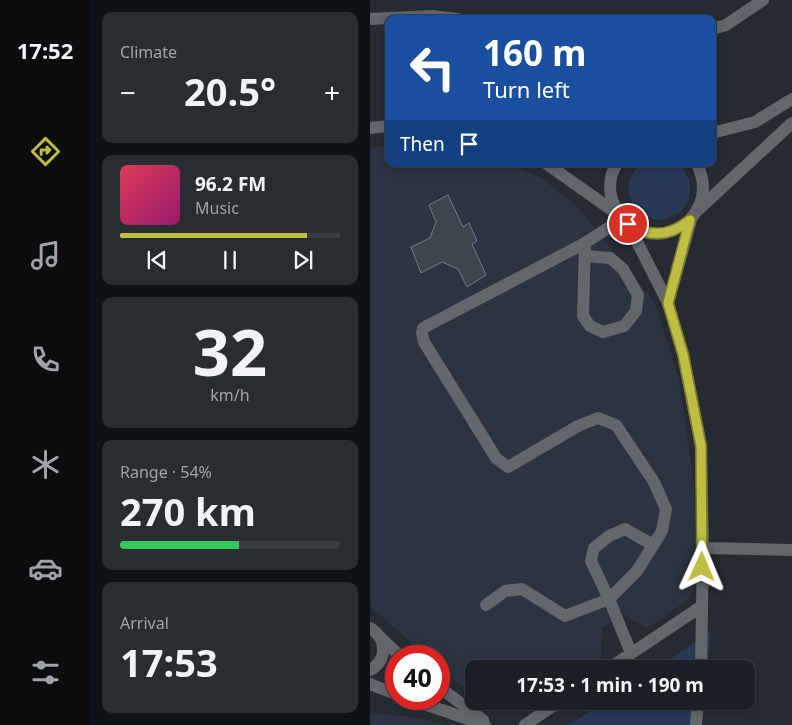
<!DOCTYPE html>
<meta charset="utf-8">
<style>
:root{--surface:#1c2026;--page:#292d32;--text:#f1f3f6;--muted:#a0a3a7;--line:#3a3e43;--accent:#bebf42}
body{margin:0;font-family:"Noto Sans",sans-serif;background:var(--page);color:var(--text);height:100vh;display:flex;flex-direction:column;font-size:19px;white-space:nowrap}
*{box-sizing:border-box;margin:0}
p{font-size:16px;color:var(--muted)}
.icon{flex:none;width:28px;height:28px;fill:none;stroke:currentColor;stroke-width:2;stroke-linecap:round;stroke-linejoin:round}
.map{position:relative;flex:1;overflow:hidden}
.drawer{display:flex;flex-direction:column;gap:12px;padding:12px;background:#0f1215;width:280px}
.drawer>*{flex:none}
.top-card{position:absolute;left:15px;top:15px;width:331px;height:152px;border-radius:10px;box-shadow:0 2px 8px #0003,0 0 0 1px var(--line);background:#1a4fa0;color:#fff;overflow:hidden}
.speed{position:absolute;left:15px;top:645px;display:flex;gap:10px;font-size:25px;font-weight:700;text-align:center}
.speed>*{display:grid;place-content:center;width:65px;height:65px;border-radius:50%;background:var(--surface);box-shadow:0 2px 8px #0003,0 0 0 1px var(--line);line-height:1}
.speed .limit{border:8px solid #d22;background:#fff;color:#111}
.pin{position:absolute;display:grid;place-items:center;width:42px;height:42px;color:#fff;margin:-21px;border:2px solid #fff;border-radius:50%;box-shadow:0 1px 5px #0007}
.me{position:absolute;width:55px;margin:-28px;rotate:1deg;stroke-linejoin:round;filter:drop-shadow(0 0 4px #0008)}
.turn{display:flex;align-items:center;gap:18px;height:105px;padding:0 15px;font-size:22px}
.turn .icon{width:65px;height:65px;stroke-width:2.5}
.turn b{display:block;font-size:35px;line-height:42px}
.then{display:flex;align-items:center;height:48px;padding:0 15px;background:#0003;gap:10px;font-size:19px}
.big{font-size:38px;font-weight:700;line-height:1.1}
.drawer .card{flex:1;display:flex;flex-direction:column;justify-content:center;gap:8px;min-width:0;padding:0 18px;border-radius:10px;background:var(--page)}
.drawer .dial{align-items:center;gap:0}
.dial b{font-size:65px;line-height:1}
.song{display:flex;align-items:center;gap:15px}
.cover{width:60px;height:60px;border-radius:8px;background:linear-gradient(135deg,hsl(350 70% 55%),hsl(320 70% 35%))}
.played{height:5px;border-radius:2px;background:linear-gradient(90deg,var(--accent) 85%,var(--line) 85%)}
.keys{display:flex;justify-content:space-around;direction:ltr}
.heat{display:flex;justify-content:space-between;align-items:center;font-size:28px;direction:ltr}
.charge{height:8px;border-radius:4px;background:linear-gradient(90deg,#34c759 54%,var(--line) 0)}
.trip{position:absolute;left:95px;top:660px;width:290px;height:50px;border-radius:10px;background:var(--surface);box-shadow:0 2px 8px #0003,0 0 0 1px var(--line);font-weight:700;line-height:50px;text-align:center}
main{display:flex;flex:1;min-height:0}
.dock{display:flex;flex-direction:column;width:90px;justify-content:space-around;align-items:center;background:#0b0d0f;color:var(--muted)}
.dock .icon{width:35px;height:35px}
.dock .selected{color:var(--accent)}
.dock b{font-size:22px;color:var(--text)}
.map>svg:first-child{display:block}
.built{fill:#2c3441}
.green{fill:#283956}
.building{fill:#3f454d;stroke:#767c85}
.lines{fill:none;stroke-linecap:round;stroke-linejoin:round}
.minor{stroke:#63666a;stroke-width:12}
.route-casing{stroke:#7c7c2b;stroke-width:12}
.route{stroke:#bebf42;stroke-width:9}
</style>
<main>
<nav class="dock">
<b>17:52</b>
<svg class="icon selected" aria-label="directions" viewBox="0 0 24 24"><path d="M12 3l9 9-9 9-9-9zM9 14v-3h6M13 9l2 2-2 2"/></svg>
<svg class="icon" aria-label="music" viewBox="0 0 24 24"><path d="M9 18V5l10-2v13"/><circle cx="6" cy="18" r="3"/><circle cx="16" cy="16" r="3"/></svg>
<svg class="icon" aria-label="phone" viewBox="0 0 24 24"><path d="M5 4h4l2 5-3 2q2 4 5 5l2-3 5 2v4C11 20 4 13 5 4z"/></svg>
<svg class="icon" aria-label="climate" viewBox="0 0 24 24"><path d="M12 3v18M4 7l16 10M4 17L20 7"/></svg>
<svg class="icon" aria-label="car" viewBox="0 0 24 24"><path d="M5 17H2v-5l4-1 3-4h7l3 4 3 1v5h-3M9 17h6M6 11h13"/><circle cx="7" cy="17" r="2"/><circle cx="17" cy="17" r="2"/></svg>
<svg class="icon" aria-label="filters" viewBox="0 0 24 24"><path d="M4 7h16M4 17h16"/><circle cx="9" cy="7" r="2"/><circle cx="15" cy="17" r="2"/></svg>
</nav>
<section class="drawer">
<div class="card"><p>Climate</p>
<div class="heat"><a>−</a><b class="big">20.5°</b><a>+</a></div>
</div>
<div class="card">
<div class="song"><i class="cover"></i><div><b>96.2 FM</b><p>Music</p></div></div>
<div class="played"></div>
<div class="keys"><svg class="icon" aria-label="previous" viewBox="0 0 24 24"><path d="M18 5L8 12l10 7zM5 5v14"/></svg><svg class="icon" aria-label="pause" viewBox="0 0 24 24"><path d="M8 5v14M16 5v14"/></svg><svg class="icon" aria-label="next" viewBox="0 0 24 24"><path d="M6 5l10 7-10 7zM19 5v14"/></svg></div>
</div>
<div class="card dial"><b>32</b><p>km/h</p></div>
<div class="card"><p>Range · 54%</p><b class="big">270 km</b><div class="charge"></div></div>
<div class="card"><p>Arrival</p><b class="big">17:53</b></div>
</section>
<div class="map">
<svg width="422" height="725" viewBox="0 0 422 725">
<rect width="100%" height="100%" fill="#262b32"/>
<path class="built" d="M8,147h11v17h117l34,13 37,29 78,97 24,76 15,105 3,97 -10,20 -40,27 -23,-13 -22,13 -1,31 -15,10h-112v28l-35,-30v-11h-13l-56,-50v-457z
M109,701h53l-13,8h-31z
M0,713l42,4 36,8h-78z"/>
<path class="green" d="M272,164h35c8,5 14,16 13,26 0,9 -4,17 -11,23 -34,24 -71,-25 -37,-49z
M341,632l-4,37h-52z
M235,701h98l-3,24h-131z"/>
<path class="building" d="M78,195l15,32 6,-4 8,18 -5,3 14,31 -19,12 -9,-18 -16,-7 -21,11 -10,-26 19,-9 6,-16 -7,-17z"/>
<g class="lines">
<path class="minor" d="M0,19l62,-3 26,3
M342,29l14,-4 37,-25
M0,128l19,-2
M342,133l43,-11 37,-23
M177,164l69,49
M247,164c-8,11 -9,28 -3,40 26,60 112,20 83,-40
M329,209l93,-86
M252,219l-37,24 -162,85 -1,5 2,9 72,116 12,9 70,-41 20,-8 18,7 38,57 12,27 -4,22 -25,40 -28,28 22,54
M258,224l40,79 15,51 18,92 2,102 -2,121
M215,243l-2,73 7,10 13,6 21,-6 12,-15 2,-16 -15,-26 -13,-11 -25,-2
M298,303l23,-83
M333,548l89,2
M116,605l19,-14 17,-2 43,27 44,-17 -18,-38 3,-13 15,-12 16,-7 28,16
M0,628c17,10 18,33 0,42
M10,637l20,19
M238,669l94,-63
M0,684l26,10
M69,687l44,33
M40,699l75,26
M155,725l35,-24
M326,725l2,-24"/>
</g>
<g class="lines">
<defs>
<path id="route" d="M258,224c22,14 43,12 62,-4l-22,83 15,51 18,92 1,121"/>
</defs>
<use href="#route" class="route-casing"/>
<use href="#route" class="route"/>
</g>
</svg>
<div class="speed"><div class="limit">40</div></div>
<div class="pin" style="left:258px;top:224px;background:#d93025"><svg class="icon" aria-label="arrive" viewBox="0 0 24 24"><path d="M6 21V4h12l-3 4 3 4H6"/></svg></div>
<svg class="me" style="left:332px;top:567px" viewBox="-20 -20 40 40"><path d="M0-17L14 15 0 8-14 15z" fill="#bebf42" stroke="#fff" stroke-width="4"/></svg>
<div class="trip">17:53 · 1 min · 190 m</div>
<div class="top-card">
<div class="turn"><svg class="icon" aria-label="left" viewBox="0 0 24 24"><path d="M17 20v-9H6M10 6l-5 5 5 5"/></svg><div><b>160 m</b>Turn left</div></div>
<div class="then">Then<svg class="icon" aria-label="arrive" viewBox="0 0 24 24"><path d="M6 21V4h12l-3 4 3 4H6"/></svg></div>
</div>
</div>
</main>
